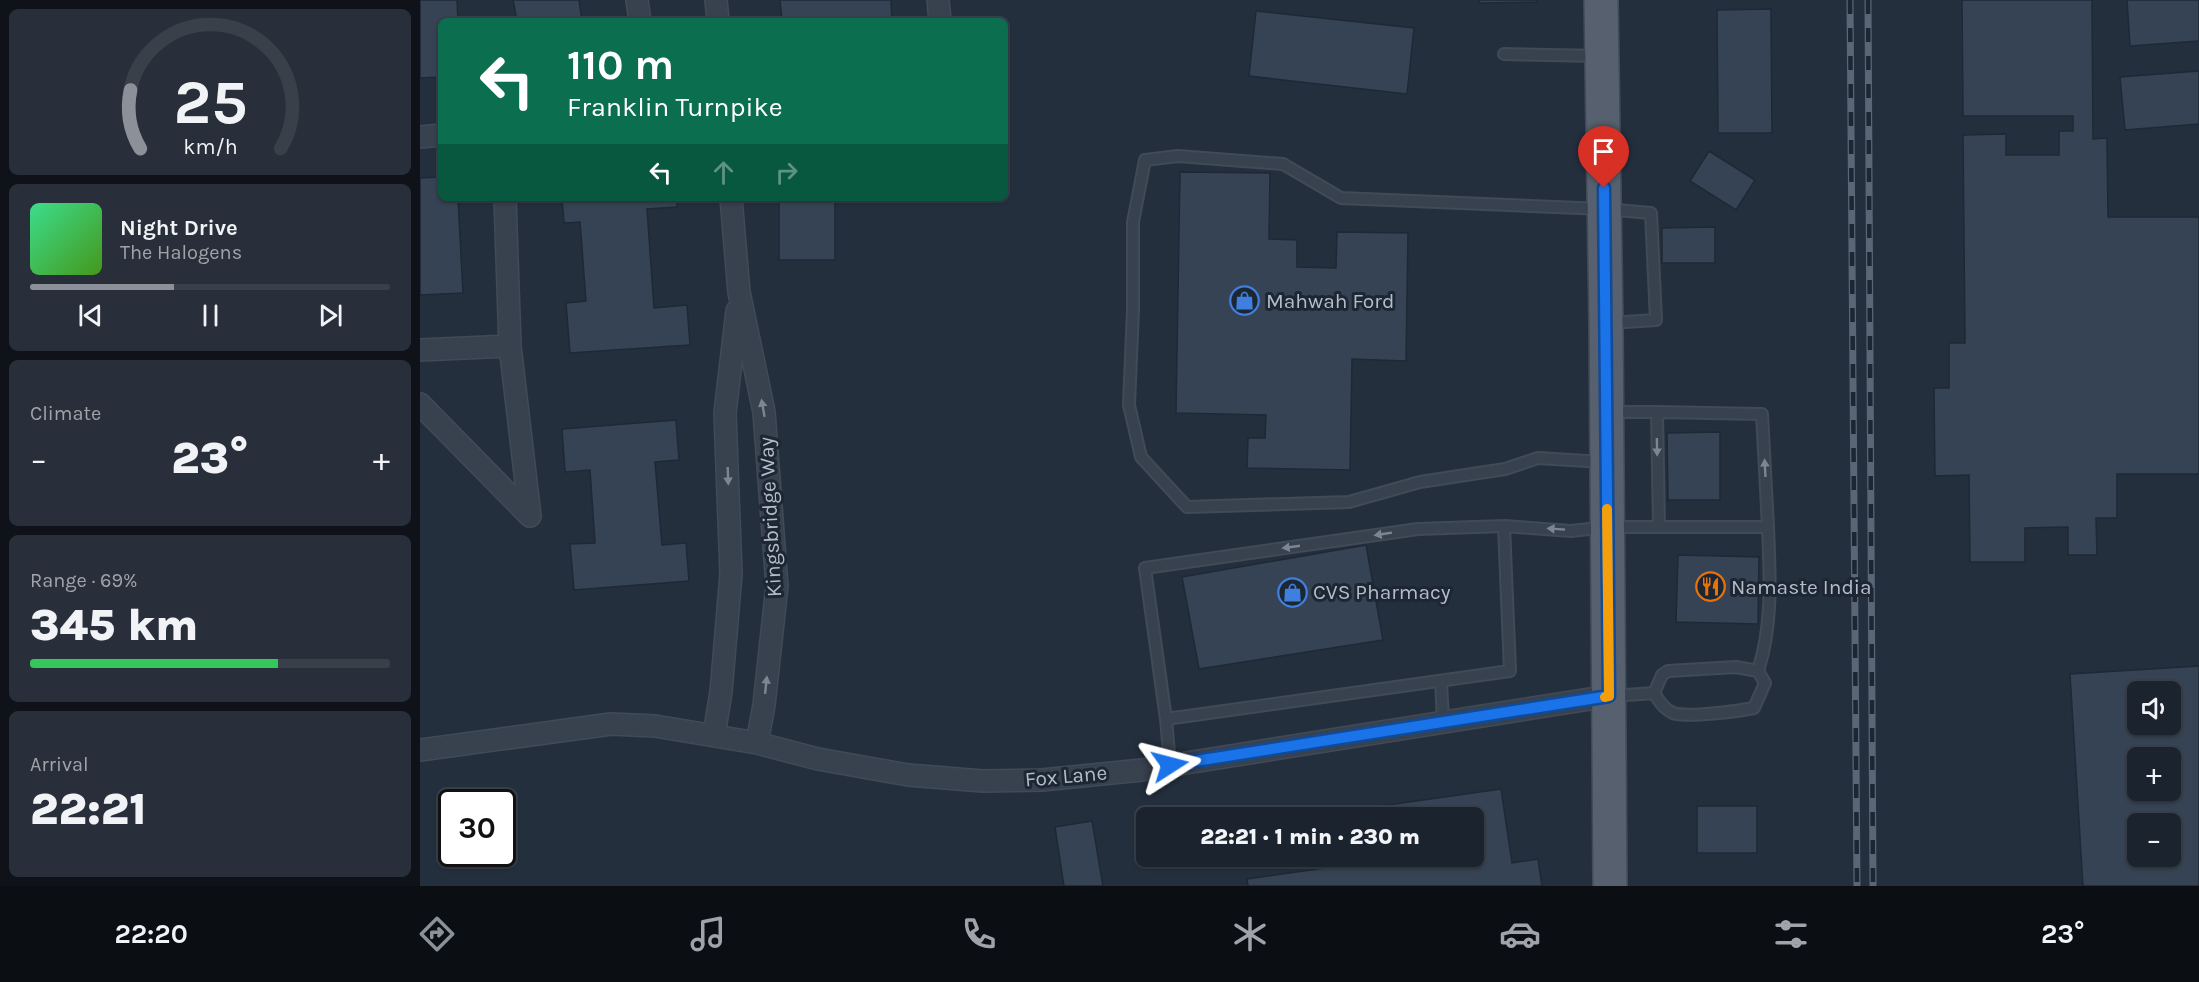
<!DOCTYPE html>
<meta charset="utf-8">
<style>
:root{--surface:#1b232e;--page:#282f3a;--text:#f1f3f6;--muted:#a0a4aa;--line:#39404a;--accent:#8c9099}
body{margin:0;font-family:Karla,sans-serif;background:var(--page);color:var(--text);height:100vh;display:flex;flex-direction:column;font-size:22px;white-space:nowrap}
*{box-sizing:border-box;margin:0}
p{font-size:20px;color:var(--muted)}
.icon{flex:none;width:33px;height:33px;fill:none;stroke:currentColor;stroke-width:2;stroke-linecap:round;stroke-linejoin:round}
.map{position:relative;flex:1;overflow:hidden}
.panel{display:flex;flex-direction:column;gap:9px;padding:9px;background:#0f1319;width:420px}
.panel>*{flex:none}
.top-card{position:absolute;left:18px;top:18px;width:570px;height:183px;border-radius:9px;box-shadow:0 2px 4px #0004,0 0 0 2px var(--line);background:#0b6e4f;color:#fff;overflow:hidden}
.buttons{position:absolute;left:1707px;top:681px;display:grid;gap:12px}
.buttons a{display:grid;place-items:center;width:54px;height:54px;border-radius:9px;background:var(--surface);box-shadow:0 2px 4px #0004,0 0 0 2px var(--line);font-size:30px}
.speed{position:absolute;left:18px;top:789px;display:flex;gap:12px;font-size:30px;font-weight:700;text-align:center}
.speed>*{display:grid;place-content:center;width:78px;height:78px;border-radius:50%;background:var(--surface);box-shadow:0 2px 4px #0004,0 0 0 2px var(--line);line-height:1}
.speed .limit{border:3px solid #111;border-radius:9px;background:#fff;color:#111}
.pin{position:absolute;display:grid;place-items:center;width:51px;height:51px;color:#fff;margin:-62px -26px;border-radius:50% 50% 50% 0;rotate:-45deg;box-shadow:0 0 6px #0007}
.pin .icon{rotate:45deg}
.me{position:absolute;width:66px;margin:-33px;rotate:81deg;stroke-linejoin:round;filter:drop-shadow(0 0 4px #0008)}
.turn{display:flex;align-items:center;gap:21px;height:126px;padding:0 30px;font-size:27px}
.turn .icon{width:78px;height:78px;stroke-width:2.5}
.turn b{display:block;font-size:42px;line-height:51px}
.lanes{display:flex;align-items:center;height:57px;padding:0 30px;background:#0003;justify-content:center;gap:30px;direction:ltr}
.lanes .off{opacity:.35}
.big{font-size:45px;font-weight:800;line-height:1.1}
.panel .tile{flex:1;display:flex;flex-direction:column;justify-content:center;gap:9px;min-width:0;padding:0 21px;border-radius:9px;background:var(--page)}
.panel .dial{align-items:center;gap:0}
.dial svg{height:156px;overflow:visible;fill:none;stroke:var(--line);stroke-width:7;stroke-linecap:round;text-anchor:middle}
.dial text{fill:var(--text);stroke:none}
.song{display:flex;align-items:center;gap:18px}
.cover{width:72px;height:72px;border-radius:9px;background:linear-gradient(135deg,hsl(150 70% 55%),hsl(100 70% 35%))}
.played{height:6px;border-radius:3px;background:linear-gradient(90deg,var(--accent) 40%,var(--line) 40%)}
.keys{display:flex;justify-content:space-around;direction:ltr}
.heat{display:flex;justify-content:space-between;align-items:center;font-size:33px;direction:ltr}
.charge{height:9px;border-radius:4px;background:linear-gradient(90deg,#34c759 69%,var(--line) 0)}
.trip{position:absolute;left:716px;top:807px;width:348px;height:60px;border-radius:9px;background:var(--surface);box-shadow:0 2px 4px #0004,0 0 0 2px var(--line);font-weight:800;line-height:60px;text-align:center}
.dock{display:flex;height:96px;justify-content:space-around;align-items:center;background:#0b0e12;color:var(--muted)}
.dock .icon{width:42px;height:42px}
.dock .on{color:var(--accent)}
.dock b{font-size:27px;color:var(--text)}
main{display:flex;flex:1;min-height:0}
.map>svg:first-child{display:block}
.building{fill:#364354;stroke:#1f2835;stroke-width:1.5;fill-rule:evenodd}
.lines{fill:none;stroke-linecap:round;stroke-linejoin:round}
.service-casing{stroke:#414a57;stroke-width:14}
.minor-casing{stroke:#414a57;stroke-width:24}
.primary-casing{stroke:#414a57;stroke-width:36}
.service{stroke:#38414e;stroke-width:10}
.minor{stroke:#38414e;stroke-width:21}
.primary{stroke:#56606e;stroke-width:33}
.rail-casing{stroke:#5a6575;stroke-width:7}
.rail{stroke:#1d2633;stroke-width:4.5;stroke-dasharray:14;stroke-linecap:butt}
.oneway{fill:#7c8592}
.route-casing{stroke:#114b97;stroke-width:15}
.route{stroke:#1a73e8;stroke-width:10}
.slow{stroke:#f59e0b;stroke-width:10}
.labels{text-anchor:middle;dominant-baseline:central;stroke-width:6;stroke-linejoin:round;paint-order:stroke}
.poi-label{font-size:21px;fill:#b4bcc9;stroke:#1d2633;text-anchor:start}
.street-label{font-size:21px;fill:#b4bcc9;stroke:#1d2633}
</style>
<main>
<section class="panel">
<div class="tile dial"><svg viewBox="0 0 100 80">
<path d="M14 69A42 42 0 1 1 86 69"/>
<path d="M14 69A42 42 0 0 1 9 39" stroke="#8c9099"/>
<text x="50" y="56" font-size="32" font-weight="700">25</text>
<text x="50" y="72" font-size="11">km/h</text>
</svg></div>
<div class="tile">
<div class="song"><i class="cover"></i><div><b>Night Drive</b><p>The Halogens</p></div></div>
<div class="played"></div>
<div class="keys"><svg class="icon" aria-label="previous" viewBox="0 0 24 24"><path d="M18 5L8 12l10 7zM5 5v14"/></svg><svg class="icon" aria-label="pause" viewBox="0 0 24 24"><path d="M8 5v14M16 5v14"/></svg><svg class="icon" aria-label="next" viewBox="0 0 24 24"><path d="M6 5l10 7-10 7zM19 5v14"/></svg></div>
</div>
<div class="tile"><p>Climate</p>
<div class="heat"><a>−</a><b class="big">23°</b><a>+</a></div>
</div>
<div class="tile"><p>Range · 69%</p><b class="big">345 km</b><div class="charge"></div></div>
<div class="tile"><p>Arrival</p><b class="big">22:21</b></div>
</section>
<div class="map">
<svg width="1779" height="886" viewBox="0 0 1779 886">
<rect width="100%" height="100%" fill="#242f3e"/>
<path class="building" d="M0,0h37l1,21h-17v56l-21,1z
M93,0h66l3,21h-65z
M360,0h111l1,21h-110z
M1059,0h58v2l-58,1z
M1542,0h130l1,139 14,-1 1,79h91v257h-82v44h-21l1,37h-29v-28l-43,1v34h-55l-1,-87 -34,1 -1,-88h15v-45h16l-2,-208 43,-1v21h53v-24h14v-15h-110z
M1707,0h72v41l-69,5z
M1351,9l1,124h-54l-1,-123z
M836,11l158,17 -7,66 -158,-18z
M1779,71v53l-74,6 -5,-53z
M1289,151l46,29 -19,30 -46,-29z
M760,172l90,1 -1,66 28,1v27l39,1 1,-36 71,1 -2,128 -54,-2 -2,111 -103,-2 1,-30h17l1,-23 -90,-2z
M21,177v21h17l5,95 -43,2v-117z
M142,198h115v9l-30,2 7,99 33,-3 3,40 -120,8 -4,-50 20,-2 -6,-79 -16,1z
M359,198h56v62h-56z
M1295,227v36h-53v-35z
M256,420l3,40 -24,2 7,83 24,-2 3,38 -115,9 -4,-46 25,-1 -5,-73 -25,2 -3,-43z
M1300,432v68h-52l-1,-67z
M946,545l17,95 -184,29 -17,-92z
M1258,555l81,2 -1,67 -82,-2z
M1779,666v220h-116l-13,-212zM1718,692h32v32h-32zM1718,758h32v32h-32zM1718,824h32v32h-32z
M1081,789l11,74 26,-4 4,27h-294l-1,-7 91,-13 -1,-10h136v-38h-142v-5z
M1277,806h60v47h-60z
M672,821l11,65h-39l-9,-59z"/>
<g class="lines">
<defs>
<path id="service" d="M1084,54l95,2
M1189,412h48
M1183,462l-65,-4 -33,11 -85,13 -71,20 -162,5 -46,-50 -12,-52 4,-95v-88l12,-62 33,-4 105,8 58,34 263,11 47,4 5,107 -47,3
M1239,527l-2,-115 105,2 6,113
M1316,667l22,4 7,12 -11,25c-16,3 -66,10 -81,5 -9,-4 -14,-12 -19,-20l8,-18 6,-4z
M1021,681l2,41
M1192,696l42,-3
M746,719l344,-48 -6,-145
M750,765l-4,-46 -21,-151 273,-39 86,-3 67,5 36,-4h161c2,48 5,98 -10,144"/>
<path id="minor" d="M217,0l3,21
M296,0l2,21
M518,0l2,21
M0,137l21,-2
M85,198l5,148
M311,198l8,94 25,120 13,174 -13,119 -7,38
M0,350l90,-4 20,170 -110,-112
M294,735l7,-43 10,-118 -6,-161 12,-102
M0,750l191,-26 44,2 102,17 61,16 90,16 75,6 59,-1 100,-10 467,-74"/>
<path id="primary" d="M1181,0l5,323 4,563"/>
</defs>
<use href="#service" class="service-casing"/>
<use href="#minor" class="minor-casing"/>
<use href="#primary" class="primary-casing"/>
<use href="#service" class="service"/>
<use href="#minor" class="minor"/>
<use href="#primary" class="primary"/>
<defs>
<path id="rail" d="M1430,0l7,886
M1448,0l5,886"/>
</defs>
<use href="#rail" class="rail-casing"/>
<use href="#rail" class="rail"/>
</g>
<defs><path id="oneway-solid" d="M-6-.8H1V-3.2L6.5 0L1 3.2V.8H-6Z" transform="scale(1.5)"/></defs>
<g class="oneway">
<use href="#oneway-solid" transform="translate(343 408) rotate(-100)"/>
<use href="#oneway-solid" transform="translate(1237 447) rotate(89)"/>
<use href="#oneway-solid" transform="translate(1345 468) rotate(-93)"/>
<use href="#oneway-solid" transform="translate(308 476) rotate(88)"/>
<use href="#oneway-solid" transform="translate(1136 529) rotate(-176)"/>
<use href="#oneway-solid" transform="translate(963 534) rotate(171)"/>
<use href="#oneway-solid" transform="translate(871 547) rotate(172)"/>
<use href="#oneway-solid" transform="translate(346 685) rotate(-84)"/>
</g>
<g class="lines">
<defs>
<path id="route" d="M750,765l439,-69 -5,-508"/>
</defs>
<use href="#route" class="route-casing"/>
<use href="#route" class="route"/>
<path class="slow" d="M1185,697l4,-1 -2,-187"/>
</g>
<defs>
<symbol id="shop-ring" viewBox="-11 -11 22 22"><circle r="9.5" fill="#1d2633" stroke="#3f7fe0" stroke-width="1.5"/><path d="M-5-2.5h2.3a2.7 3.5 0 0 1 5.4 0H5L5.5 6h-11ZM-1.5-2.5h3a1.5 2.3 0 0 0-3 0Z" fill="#3f7fe0"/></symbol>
<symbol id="restaurant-ring" viewBox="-11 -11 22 22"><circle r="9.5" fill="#1d2633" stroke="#e8710a" stroke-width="1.5"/><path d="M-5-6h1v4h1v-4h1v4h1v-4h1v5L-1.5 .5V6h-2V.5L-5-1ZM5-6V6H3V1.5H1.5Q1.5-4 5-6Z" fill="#e8710a"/></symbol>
</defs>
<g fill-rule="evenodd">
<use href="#shop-ring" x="808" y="284" width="33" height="33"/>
<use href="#restaurant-ring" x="1274" y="570" width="33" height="33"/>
<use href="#shop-ring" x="856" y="576" width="33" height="33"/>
</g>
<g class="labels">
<g class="poi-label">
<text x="846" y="301">Mahwah Ford</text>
<text x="1311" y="587">Namaste India</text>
<text x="893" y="592">CVS Pharmacy</text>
</g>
<g class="street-label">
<text transform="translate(350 517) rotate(-93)">Kingsbridge Way</text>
<text transform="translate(646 776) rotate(-5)">Fox Lane</text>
</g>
</g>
</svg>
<div class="buttons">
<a><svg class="icon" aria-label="sound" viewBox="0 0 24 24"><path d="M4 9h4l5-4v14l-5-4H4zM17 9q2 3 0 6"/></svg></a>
<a>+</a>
<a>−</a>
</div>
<div class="speed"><div class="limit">30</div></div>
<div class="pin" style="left:1184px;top:188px;background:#d93025"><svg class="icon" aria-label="arrive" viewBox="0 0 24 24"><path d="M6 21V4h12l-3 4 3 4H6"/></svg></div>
<svg class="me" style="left:750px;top:765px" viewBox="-20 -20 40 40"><path d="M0-17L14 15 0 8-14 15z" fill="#1a73e8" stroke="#fff" stroke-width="4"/></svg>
<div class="trip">22:21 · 1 min · 230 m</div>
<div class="top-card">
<div class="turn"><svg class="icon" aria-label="left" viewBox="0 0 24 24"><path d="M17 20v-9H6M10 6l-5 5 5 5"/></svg><div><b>110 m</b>Franklin Turnpike</div></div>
<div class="lanes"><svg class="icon" aria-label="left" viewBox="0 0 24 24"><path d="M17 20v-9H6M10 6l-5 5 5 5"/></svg><svg class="icon off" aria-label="ahead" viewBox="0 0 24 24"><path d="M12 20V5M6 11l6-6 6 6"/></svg><svg class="icon off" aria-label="right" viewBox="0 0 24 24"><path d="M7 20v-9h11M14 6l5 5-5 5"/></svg></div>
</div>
</div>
</main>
<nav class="dock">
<b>22:20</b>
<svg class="icon on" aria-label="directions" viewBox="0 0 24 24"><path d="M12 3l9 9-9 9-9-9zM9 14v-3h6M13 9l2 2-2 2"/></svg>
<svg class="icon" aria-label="music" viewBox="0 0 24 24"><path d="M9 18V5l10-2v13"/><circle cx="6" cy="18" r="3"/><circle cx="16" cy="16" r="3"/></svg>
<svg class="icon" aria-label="phone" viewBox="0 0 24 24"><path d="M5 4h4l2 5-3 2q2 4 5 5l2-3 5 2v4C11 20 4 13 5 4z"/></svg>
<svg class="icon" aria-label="climate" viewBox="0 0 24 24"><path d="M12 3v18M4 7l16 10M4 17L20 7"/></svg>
<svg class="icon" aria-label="car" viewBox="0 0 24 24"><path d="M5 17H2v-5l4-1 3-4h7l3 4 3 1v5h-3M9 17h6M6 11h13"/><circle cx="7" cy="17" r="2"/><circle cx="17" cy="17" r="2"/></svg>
<svg class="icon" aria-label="filters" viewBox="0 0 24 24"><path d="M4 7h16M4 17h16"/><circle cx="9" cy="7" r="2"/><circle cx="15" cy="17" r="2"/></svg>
<b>23°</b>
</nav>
